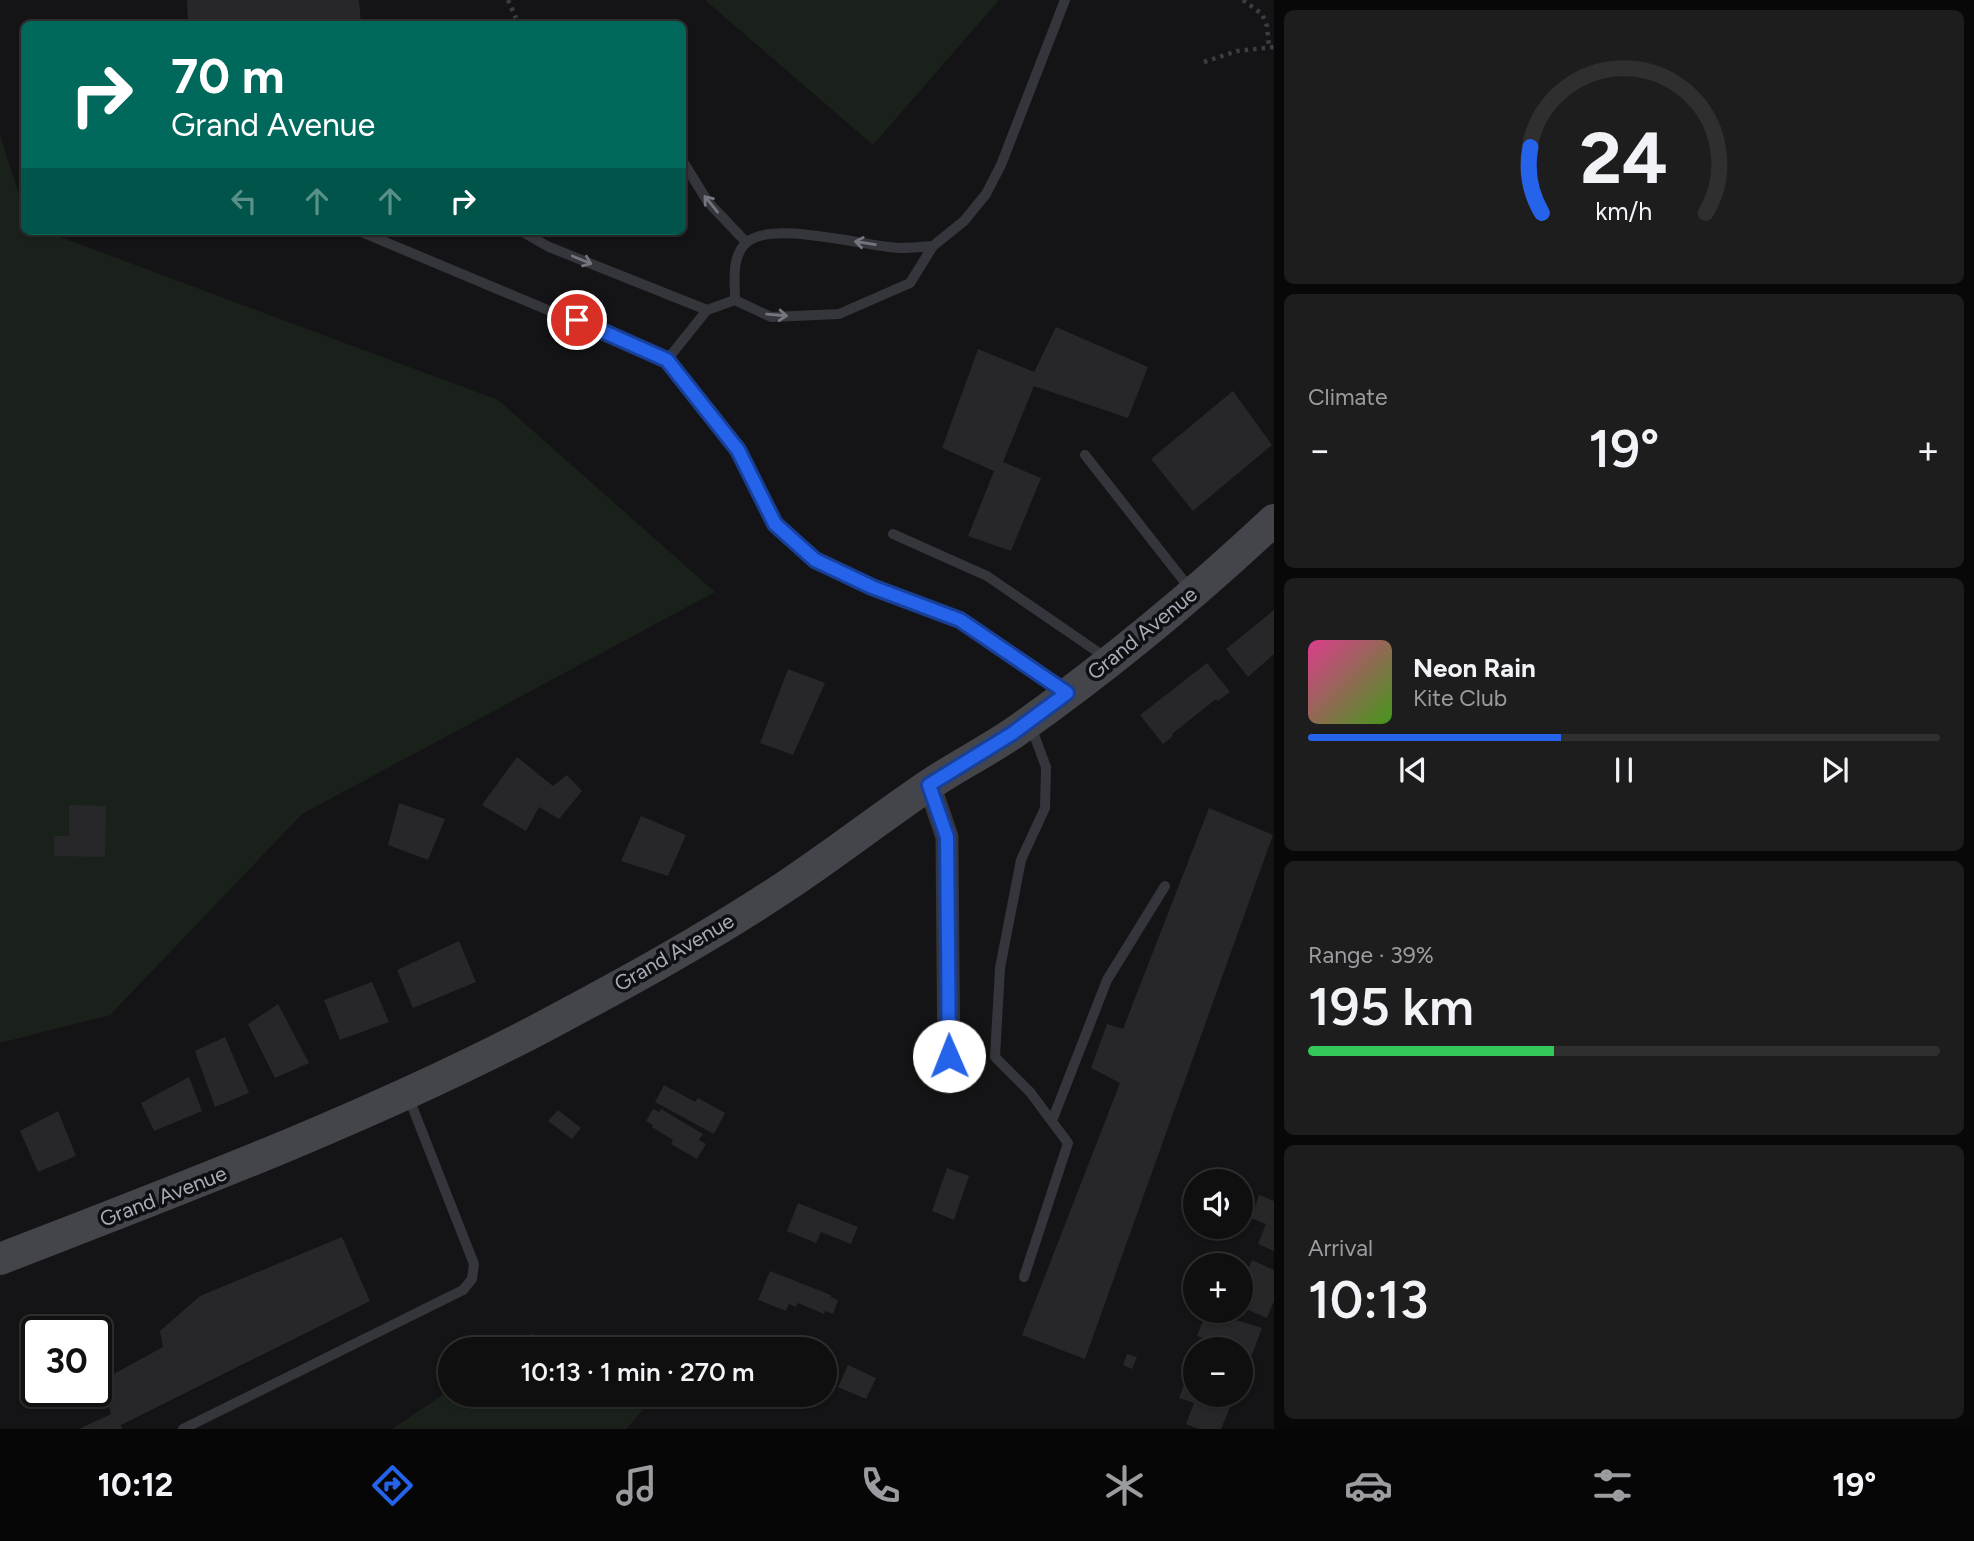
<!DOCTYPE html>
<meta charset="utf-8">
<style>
:root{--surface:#0f0f10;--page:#1d1d1e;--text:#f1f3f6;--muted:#9b9c9f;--line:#2f2f30;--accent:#2563eb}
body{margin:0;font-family:Figtree,sans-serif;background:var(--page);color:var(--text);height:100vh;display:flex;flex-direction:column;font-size:26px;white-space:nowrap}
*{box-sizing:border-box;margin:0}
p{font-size:23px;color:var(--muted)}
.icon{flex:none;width:38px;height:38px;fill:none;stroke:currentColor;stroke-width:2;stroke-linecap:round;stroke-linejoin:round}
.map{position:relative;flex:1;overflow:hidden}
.details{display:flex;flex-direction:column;gap:10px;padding:10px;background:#080809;width:700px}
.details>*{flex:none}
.top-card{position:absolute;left:21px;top:21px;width:665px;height:214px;border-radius:10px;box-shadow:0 2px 5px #0004,0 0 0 2px var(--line);background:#00695c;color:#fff;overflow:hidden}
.fabs{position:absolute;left:1183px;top:1169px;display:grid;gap:14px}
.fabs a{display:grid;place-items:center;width:70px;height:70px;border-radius:50%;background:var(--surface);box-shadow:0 2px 5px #0004,0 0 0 2px var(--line);font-size:35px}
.speed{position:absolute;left:21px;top:1316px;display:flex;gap:14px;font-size:35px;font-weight:700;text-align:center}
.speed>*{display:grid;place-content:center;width:91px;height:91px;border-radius:50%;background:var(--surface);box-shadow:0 2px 5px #0004,0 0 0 2px var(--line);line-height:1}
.speed .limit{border:4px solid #111;border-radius:10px;background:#fff;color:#111}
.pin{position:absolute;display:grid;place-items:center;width:60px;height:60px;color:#fff;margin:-30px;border:4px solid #fff;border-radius:50%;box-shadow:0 2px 7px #0007}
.me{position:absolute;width:77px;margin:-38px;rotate:359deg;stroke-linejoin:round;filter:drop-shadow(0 0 5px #0008)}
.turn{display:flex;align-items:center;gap:24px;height:147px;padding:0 35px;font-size:32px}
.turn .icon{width:91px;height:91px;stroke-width:2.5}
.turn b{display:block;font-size:49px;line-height:60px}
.lanes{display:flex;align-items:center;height:66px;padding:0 35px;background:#0003;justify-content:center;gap:35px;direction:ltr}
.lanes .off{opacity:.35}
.big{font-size:52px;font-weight:600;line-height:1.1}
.details .widget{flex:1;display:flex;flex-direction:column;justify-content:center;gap:10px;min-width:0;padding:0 24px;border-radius:10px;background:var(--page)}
.details .dial{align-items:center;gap:0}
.dial svg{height:182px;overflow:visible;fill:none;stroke:var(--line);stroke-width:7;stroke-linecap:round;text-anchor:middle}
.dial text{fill:var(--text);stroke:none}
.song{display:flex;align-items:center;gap:21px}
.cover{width:84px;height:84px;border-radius:10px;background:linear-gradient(135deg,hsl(330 70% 55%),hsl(100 70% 35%))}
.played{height:7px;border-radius:4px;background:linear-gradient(90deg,var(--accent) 40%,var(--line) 40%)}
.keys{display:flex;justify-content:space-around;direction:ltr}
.heat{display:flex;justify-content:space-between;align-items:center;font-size:38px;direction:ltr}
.charge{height:10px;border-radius:5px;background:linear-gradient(90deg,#34c759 39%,var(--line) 0)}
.trip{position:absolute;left:438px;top:1337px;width:399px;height:70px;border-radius:35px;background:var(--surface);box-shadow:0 2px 5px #0004,0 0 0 2px var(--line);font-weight:600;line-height:70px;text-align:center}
.menu{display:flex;height:112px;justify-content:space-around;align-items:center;background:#060606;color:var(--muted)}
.menu .icon{width:49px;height:49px}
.menu .on{color:var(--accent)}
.menu b{font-size:32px;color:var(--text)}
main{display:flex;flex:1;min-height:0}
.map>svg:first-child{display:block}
.green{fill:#1a211b}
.building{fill:#27272a}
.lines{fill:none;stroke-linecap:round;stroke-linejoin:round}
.path{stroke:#3b3d42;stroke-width:4.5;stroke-dasharray:3.5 5;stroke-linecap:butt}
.lane{stroke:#35363b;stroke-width:10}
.street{stroke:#35363b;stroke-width:23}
.secondary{stroke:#43454b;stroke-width:32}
.oneway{stroke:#73767f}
.route-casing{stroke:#184099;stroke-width:18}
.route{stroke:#2563eb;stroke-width:12}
.labels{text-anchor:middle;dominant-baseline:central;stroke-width:7;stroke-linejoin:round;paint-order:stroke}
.street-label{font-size:21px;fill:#a5abb7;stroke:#0f0f11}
</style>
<main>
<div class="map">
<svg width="1274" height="1429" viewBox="0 0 1274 1429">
<rect width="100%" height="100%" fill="#141416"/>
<path class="green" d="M705,0h294l-126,145z
M0,135l24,76v20h20l454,169 217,192 -413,222 -192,201 -110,28z
M532,1333l23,16h-46z
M450,1390v5h170l23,15 -17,19h-234z"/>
<path class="building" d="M187,0h172l2,24h-173z
M1056,327l92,40 -20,51 -94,-32 -31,76 38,16 -30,73 -43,-15 26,-65 -52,-23 36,-99 56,23z
M1233,391l39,54 -79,66 -42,-52z
M1274,610v44l-26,23 -22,-28z
M1207,663l23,29 -12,9 -2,-2 -44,35 1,2 -10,8 -23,-29z
M788,669l37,14 -32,72 -33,-12z
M517,757l36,29 14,-11 15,16 -23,28 -20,-12 -13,24 -44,-26z
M399,803l46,16 -17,41 -40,-15z
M69,805l37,1 -1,51 -51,-1v-20h15z
M1209,808l64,27 -188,524 -63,-24 98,-252 -29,-15 16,-44 16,5z
M641,816l45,19 -18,41 -47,-15z
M459,941l17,41 -63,26 -16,-38z
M372,982l17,40 -49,18 -16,-40z
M278,1004l31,59 -34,15 -27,-54z
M225,1037l24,56 -34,14 -20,-56z
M189,1077l13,34 -48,20 -13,-28z
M664,1085l31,17 3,-4 27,15 -11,21 -59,-32z
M653,1109l6,3 2,-3 42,25 -4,6 7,4 -9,15 -26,-15 2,-4 -21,-13 1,-2 -7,-4z
M558,1110l23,18 -9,11 -24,-18z
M58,1111l18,45 -38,16 -18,-41z
M947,1168l22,8 -15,44 -22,-9z
M1259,1195l15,6v50l-16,-7 8,-20 -15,-6z
M798,1203l60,24 -7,17 -30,-12 -5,11 -29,-12z
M342,1237l28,64 -249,124 1,4h-43l32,-15 -10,-33 62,-34 -3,-16 40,-35z
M1252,1260l22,10v31l-7,17 -26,-11v-20z
M770,1271l61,24v2l7,3 -5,14 -8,-3 -1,3 -26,-11 -2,4 -7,-3 -3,7 -28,-11z
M1207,1311l55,17 -17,45 -4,-1v-23h-25l2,-6 -21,-7z
M1127,1354l10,3 -5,12 -9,-4z
M848,1365l28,13 -10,21 -28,-12z
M1188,1374l7,3v18h40l-14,34h-22l-13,-5 8,-21 -15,-5z"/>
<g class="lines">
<path class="path" d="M508,0l8,18
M1243,0l19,14 5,12 2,21
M1204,62l33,-11 37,-4"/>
<path class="lane" d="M682,160l26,42 38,40
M359,231l308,129 71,90 37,74 40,36 57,27 88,33 105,71
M521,231l28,16 158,63
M933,246c-11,1 -22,2 -33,2 -34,-1 -129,-29 -154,-5 -15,14 -11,39 -11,57l36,17 68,-3 71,-31 23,-37 31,-25 22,-27 15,-29 64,-165
M667,360l40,-50 28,-10
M1085,455l106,135
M893,534l94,42 121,83
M1052,1121l55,-141 58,-94
M1024,1277l44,-134 -38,-51 -35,-35 5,-89 21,-108 24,-52 1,-41 -16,-43
M183,1429l280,-139 9,-11 2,-15 -66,-168"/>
<path class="street" d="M929,784l18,53 2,246"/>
<path class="secondary" d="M0,1259c183,-71 367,-140 541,-231 83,-44 167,-90 245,-142 48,-32 93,-67 140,-99 29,-20 60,-35 89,-55 91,-64 178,-136 259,-212"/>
</g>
<defs><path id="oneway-shaft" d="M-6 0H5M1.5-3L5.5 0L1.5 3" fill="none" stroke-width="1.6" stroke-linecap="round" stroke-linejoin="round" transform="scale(1.75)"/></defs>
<g class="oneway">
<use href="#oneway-shaft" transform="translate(711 204) rotate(-129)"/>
<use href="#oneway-shaft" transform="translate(865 243) rotate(-171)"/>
<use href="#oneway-shaft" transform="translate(582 260) rotate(22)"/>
<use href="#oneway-shaft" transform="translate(777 315) rotate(5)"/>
</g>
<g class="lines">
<defs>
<path id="route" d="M577,320l90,40 71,90 37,74 40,36 57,27 88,33 107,73 -54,40 -84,52 18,52 2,219"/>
</defs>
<use href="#route" class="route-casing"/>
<use href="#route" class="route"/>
</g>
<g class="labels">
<g class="street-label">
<text transform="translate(1142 633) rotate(-39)">Grand Avenue</text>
<text transform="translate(674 952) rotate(-30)">Grand Avenue</text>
<text transform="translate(163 1196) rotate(-21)">Grand Avenue</text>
</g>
</g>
</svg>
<div class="fabs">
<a><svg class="icon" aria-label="sound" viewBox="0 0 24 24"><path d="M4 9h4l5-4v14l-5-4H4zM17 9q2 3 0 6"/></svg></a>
<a>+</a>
<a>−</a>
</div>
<div class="speed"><div class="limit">30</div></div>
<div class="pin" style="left:577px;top:320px;background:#d93025"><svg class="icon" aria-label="arrive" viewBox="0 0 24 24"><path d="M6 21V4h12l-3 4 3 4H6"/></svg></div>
<svg class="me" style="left:949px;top:1056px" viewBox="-20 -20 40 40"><circle r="19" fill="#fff"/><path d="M0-13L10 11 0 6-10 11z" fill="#2563eb"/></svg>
<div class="trip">10:13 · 1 min · 270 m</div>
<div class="top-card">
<div class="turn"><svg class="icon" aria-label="right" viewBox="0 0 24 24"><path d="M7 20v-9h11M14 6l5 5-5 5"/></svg><div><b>70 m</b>Grand Avenue</div></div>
<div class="lanes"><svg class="icon off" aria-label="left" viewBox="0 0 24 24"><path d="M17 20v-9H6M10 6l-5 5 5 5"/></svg><svg class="icon off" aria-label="ahead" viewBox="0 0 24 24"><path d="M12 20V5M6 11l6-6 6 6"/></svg><svg class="icon off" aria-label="ahead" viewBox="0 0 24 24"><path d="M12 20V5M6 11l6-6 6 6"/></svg><svg class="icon" aria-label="right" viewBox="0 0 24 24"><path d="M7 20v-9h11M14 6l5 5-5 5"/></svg></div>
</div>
</div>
<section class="details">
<div class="widget dial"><svg viewBox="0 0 100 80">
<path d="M14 69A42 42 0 1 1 86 69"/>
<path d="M14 69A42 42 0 0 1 9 40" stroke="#2563eb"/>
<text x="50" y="56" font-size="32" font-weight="700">24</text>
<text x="50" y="72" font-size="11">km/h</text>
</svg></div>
<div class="widget"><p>Climate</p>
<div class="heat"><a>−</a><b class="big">19°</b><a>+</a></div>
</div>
<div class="widget">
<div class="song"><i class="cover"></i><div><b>Neon Rain</b><p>Kite Club</p></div></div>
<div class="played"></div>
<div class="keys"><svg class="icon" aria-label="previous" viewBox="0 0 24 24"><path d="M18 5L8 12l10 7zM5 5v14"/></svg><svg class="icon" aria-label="pause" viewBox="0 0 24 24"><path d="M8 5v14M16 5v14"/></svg><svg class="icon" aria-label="next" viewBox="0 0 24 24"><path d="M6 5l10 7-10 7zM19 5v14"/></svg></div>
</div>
<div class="widget"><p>Range · 39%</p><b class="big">195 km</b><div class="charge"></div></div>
<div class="widget"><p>Arrival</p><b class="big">10:13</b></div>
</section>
</main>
<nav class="menu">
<b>10:12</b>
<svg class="icon on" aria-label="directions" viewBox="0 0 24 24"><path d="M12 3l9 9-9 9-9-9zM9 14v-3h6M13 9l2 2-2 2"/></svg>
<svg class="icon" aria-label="music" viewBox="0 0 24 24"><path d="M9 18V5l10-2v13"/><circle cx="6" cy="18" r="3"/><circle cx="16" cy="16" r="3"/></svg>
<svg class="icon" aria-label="phone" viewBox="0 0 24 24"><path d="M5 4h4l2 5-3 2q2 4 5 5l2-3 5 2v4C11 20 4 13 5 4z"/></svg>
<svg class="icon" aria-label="climate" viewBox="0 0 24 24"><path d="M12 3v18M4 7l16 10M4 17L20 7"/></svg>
<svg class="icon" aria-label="car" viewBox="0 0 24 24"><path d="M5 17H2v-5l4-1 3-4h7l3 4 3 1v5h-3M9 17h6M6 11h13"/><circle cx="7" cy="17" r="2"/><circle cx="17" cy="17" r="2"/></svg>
<svg class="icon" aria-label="filters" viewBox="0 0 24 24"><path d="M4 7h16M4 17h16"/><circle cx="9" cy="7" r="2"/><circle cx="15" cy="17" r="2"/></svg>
<b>19°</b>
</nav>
